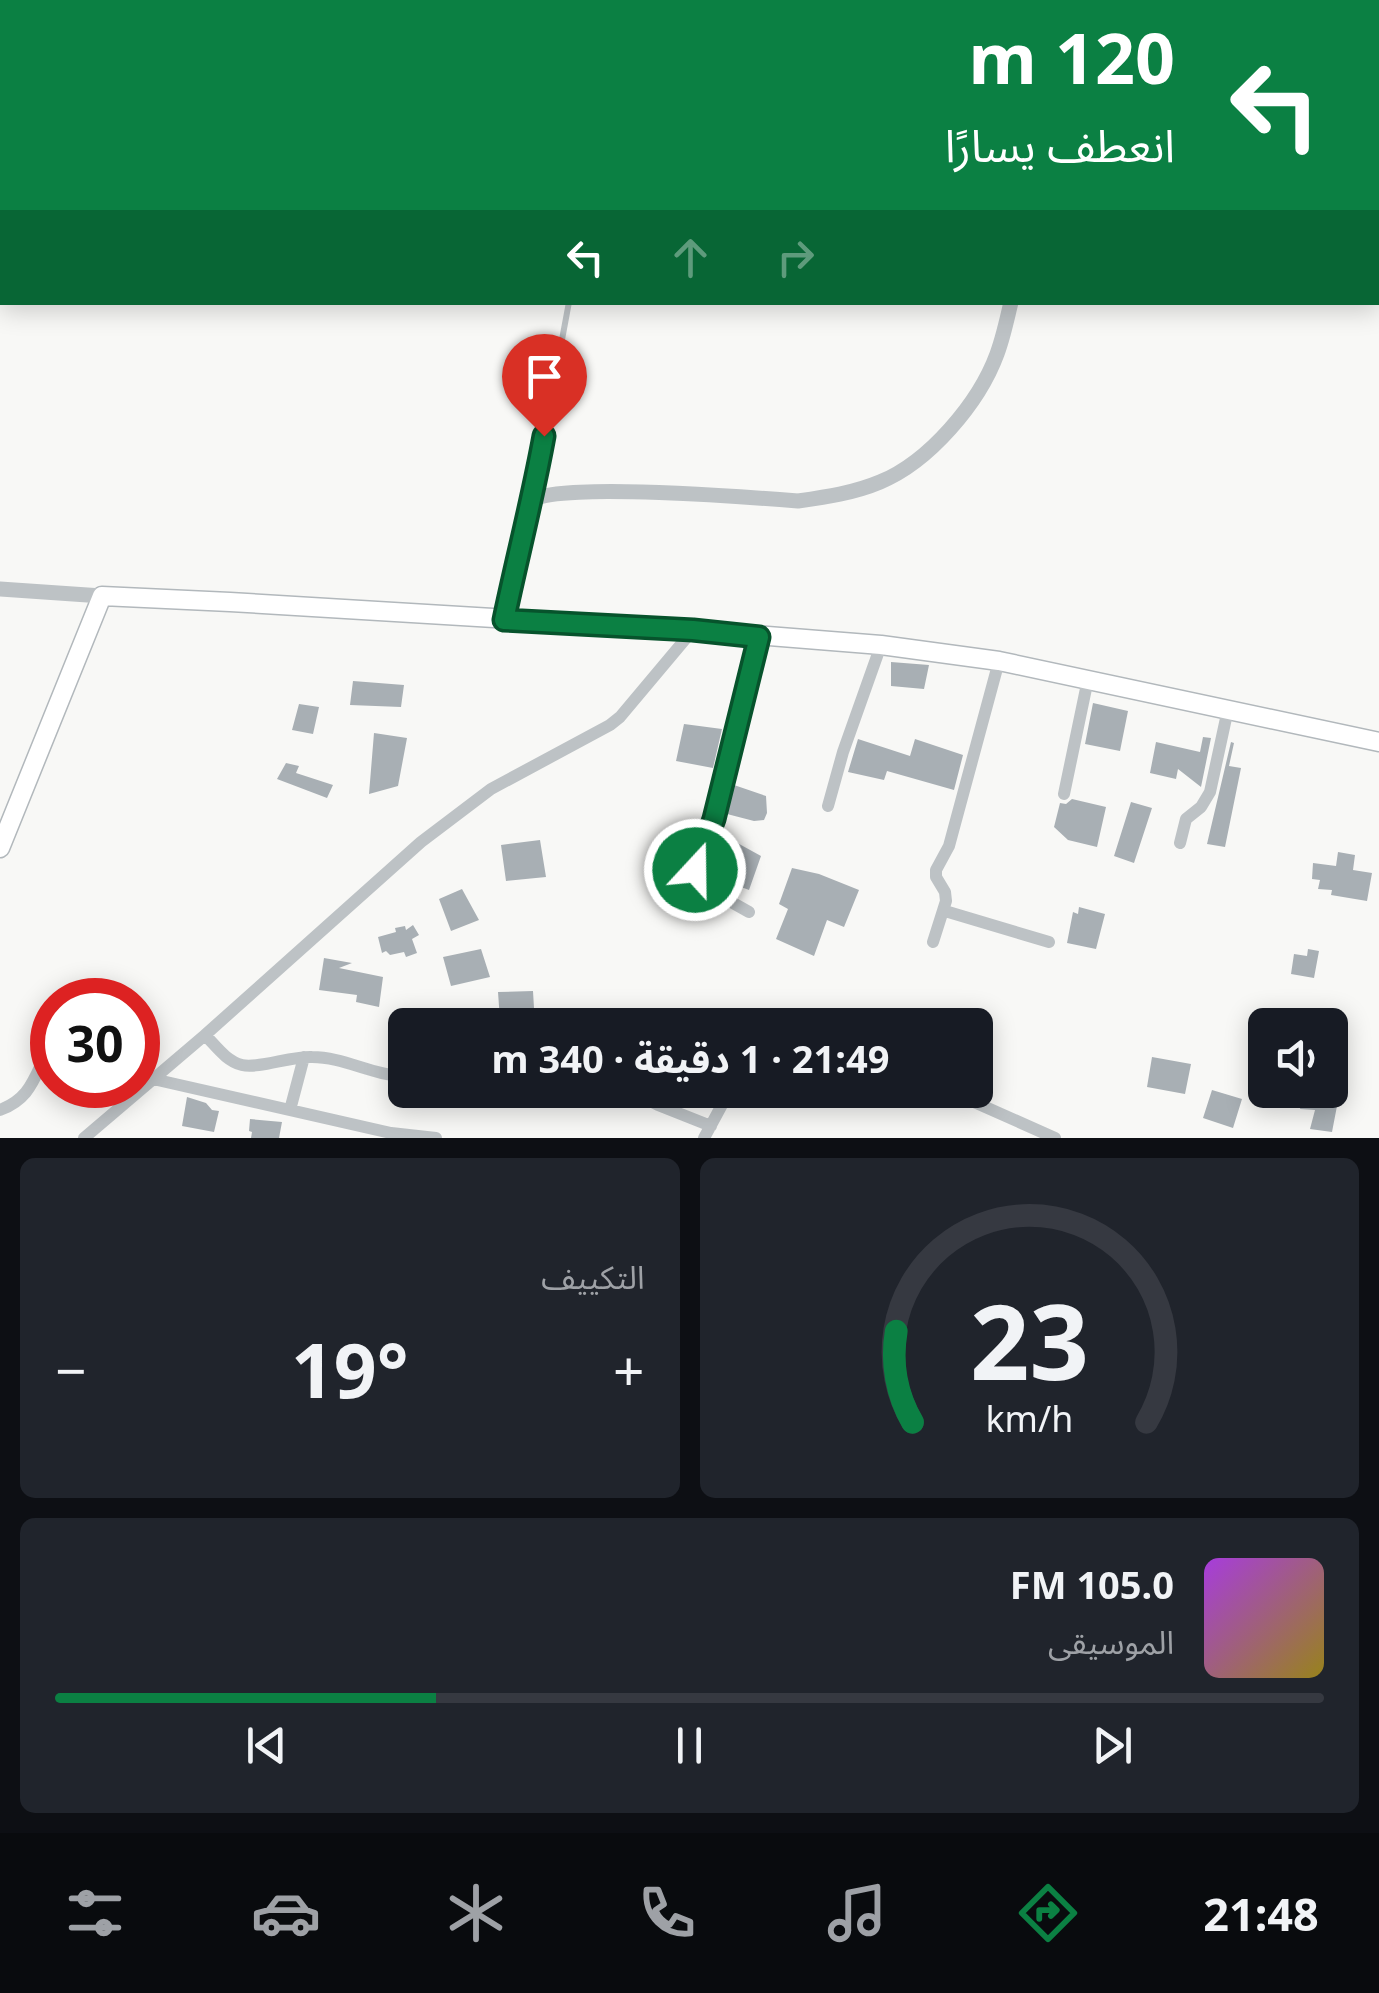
<!DOCTYPE html>
<html lang="ar">
<meta charset="utf-8">
<style>
:root{--surface:#171b24;--page:#20242c;--text:#f1f3f6;--muted:#9ea1a6;--line:#363941;--accent:#0b8043}
body{margin:0;font-family:"Noto Sans","Noto Sans Arabic",sans-serif;background:var(--page);color:var(--text);direction:rtl;height:100vh;display:flex;flex-direction:column;font-size:38px;white-space:nowrap}
*{box-sizing:border-box;margin:0}
p{font-size:32px;color:var(--muted)}
.icon{flex:none;width:55px;height:55px;fill:none;stroke:currentColor;stroke-width:2;stroke-linecap:round;stroke-linejoin:round}
.map{position:relative;height:1138px;overflow:hidden;direction:ltr}
.panel{display:flex;flex-direction:column;gap:20px;padding:20px;background:#0d0f14;flex:1}
.panel>*{flex:none}
.hud{position:absolute;left:0px;top:0px;width:1380px;height:305px;box-shadow:0 5px 25px #0003;direction:rtl;background:#0b8043;color:#fff;overflow:hidden}
.tools{position:absolute;left:1248px;top:1008px;display:grid;gap:20px}
.tools a{display:grid;place-items:center;width:100px;height:100px;border-radius:15px;background:var(--surface);box-shadow:0 5px 25px #0003;font-size:50px}
.speed{position:absolute;left:30px;top:978px;display:flex;gap:20px;font-size:50px;font-weight:700;text-align:center}
.speed>*{display:grid;place-content:center;width:130px;height:130px;border-radius:50%;background:var(--surface);box-shadow:0 5px 25px #0003;line-height:1}
.speed .limit{border:15px solid #d22;background:#fff;color:#111}
.pin{position:absolute;display:grid;place-items:center;width:85px;height:85px;color:#fff;margin:-102px -42px;border-radius:50% 50% 50% 0;rotate:-45deg;box-shadow:0 0 10px #0007}
.pin .icon{rotate:45deg}
.me{position:absolute;width:110px;margin:-55px;rotate:21deg;stroke-linejoin:round;filter:drop-shadow(0 0 8px #0008)}
.turn{display:flex;align-items:center;gap:35px;height:210px;padding:0 40px;font-size:45px}
.turn .icon{width:130px;height:130px;stroke-width:2.5}
.turn b{display:block;font-size:70px;line-height:85px}
.lanes{display:flex;align-items:center;height:95px;padding:0 40px;background:#0003;justify-content:center;gap:50px;direction:ltr}
.lanes .off{opacity:.35}
.big{font-size:75px;font-weight:700;line-height:1.1}
.panel .card{flex:1;display:flex;flex-direction:column;justify-content:center;gap:15px;min-width:0;padding:0 35px;border-radius:15px;background:var(--page)}
.panel .dial{align-items:center;gap:0}
.dial svg{height:260px;overflow:visible;fill:none;stroke:var(--line);stroke-width:7;stroke-linecap:round;text-anchor:middle}
.dial text{fill:var(--text);stroke:none}
.song{display:flex;align-items:center;gap:30px}
.cover{width:120px;height:120px;border-radius:15px;background:linear-gradient(135deg,hsl(280 70% 55%),hsl(50 70% 35%))}
.played{height:10px;border-radius:5px;background:linear-gradient(90deg,var(--accent) 30%,var(--line) 30%)}
.keys{display:flex;justify-content:space-around;direction:ltr}
.heat{display:flex;justify-content:space-between;align-items:center;font-size:55px;direction:ltr}
.panel .tiles{flex:1;display:grid;gap:20px;grid-template-columns:1fr 1fr}
.card:last-child{grid-column:span 2}
.trip{position:absolute;left:388px;top:1008px;width:605px;height:100px;border-radius:15px;background:var(--surface);box-shadow:0 5px 25px #0003;font-weight:700;line-height:100px;text-align:center;direction:rtl}
.tab-bar{display:flex;height:160px;justify-content:space-around;align-items:center;background:#090b0e;color:var(--muted)}
.tab-bar .icon{width:70px;height:70px}
.tab-bar .current{color:var(--accent)}
.tab-bar b{font-size:45px;color:var(--text)}
.map>svg:first-child{display:block}
.building{fill:#a8afb4}
.lines{fill:none;stroke-linecap:round;stroke-linejoin:round}
.secondary-casing{stroke:#b2b8bc;stroke-width:21}
.service{stroke:#bdc2c5;stroke-width:6}
.minor{stroke:#bdc2c5;stroke-width:12}
.tertiary{stroke:#bdc2c5;stroke-width:15}
.secondary{stroke:#fff;stroke-width:18}
.route-casing{stroke:#07532c;stroke-width:25}
.route{stroke:#0b8043;stroke-width:18}
</style>
<div class="map">
<svg width="1379" height="1138" viewBox="0 0 1379 1138">
<rect width="100%" height="100%" fill="#f8f8f6"/>
<path class="building" d="M891,662l38,3 -5,24 -33,-3z
M353,681l51,4 -3,22 -51,-2z
M1093,703l35,8 -8,40 -35,-7z
M299,704l20,3 -6,27 -21,-4z
M684,724l38,5 -9,39 -37,-7z
M374,733l33,5 -9,48 -29,8z
M1203,737l8,1 -10,49 -23,-18 -2,10 -26,-6 6,-31 44,10z
M858,739l52,17 5,-17 48,16 -9,35 -67,-19 -3,9 -36,-8z
M1231,742l3,1 -5,23 12,2 -16,79 -18,-3z
M286,763l13,3 -3,7 37,12 -6,13 -50,-19z
M734,785l32,11 1,17 -3,7 -10,1 -27,-7z
M1072,799l34,8 -9,40 -29,-7 -14,-13 6,-24 6,1z
M1131,802l21,6 -18,55 -20,-7z
M721,834l40,22 -12,34 -42,-16 -1,-4z
M540,840l6,37 -40,4 -5,-36z
M1338,852l17,3 -2,15 19,3 -5,28 -36,-6 1,-5 -14,-1 2,-9 -8,-1 1,-16 23,3z
M792,868l27,6 40,16 -15,37 -17,-7 -13,36 -38,-17 12,-30 -9,-5z
M462,889l17,31 -28,11 -12,-32z
M1079,907l26,7 -9,35 -29,-6 6,-31 5,2z
M413,925l6,10 -7,4 5,14 -11,4 -2,-5 -14,3 -4,-4 -4,2 -4,-16 18,-5 -1,-4 10,-2 1,4z
M481,949l9,28 -39,9 -8,-29z
M1308,949l11,2 -5,27 -23,-4 3,-20 13,2z
M324,958l28,5 -13,5 44,9 -4,30 -23,-5 1,-7 -38,-5z
M533,991l2,34h-28v-5h-7l-2,-28z
M1152,1057l39,7 -6,30 -38,-7z
M1212,1090l30,9 -9,29 -30,-10z
M1303,1094l25,6 -1,6h10l-5,26 -22,-3 5,-19 -15,-1z
M187,1097l19,6 6,7 7,1 -5,21 -32,-6z
M250,1119l32,3 -3,16h-28l1,-6 -3,-1z"/>
<g class="lines">
<defs>
<path id="secondary" d="M0,848l102,-252 128,6 463,28 188,15 118,16 380,81"/>
</defs>
<use href="#secondary" class="secondary-casing"/>
<path class="service" d="M569,0l1,2
M532,501l37,-199"/>
<path class="minor" d="M698,0l2,2
M1064,794l24,-115
M828,806l15,-54 38,-107
M1180,843l6,-24 15,-12 9,-15 18,-83
M945,911l104,31
M749,912l-48,-27 -6,-15 20,-51 44,-182
M933,942l13,-41 -1,-9 -9,-15v-7l13,-24 50,-185
M420,1025l1,-5
M764,1025l3,-6 11,-4 21,10
M205,1035c11,11 21,26 37,30 17,4 49,-9 70,-8 32,0 62,19 93,19
M153,1079l238,54 45,5
M629,1090l29,15 53,21
M947,1090l108,48
M0,1110c24,-9 31,-23 41,-45
M290,1110l14,-53
M84,1138l121,-103 216,-193 70,-53 119,-64 10,-8 73,-87
M704,1138l26,-48"/>
<path class="tertiary" d="M1040,2l1,-2
M0,589l102,7
M504,620c5,-23 18,-108 31,-120 19,-18 225,-2 263,1 28,-4 56,-8 82,-19 49,-20 99,-79 117,-128 6,-16 10,-34 14,-52"/>
<use href="#secondary" class="secondary"/>
</g>
<g class="lines">
<defs>
<path id="route" d="M544,436c-11,61 -27,122 -40,184l189,10 66,7 -45,182 -19,51"/>
</defs>
<use href="#route" class="route-casing"/>
<use href="#route" class="route"/>
</g>
</svg>
<div class="tools">
<a><svg class="icon" aria-label="sound" viewBox="0 0 24 24"><path d="M4 9h4l5-4v14l-5-4H4zM17 9q2 3 0 6"/></svg></a>
</div>
<div class="speed"><div class="limit">30</div></div>
<div class="pin" style="left:544px;top:436px;background:#d93025"><svg class="icon" aria-label="arrive" viewBox="0 0 24 24"><path d="M6 21V4h12l-3 4 3 4H6"/></svg></div>
<svg class="me" style="left:695px;top:870px" viewBox="-20 -20 40 40"><circle r="17" fill="#0b8043" stroke="#fff" stroke-width="3"/><path d="M0-11L8 9 0 5-8 9z" fill="#fff"/></svg>
<div class="trip">21:49 · 1 دقيقة · 340 m</div>
<div class="hud">
<div class="turn"><svg class="icon" aria-label="left" viewBox="0 0 24 24"><path d="M17 20v-9H6M10 6l-5 5 5 5"/></svg><div><b>120 m</b>انعطف يسارًا</div></div>
<div class="lanes"><svg class="icon" aria-label="left" viewBox="0 0 24 24"><path d="M17 20v-9H6M10 6l-5 5 5 5"/></svg><svg class="icon off" aria-label="ahead" viewBox="0 0 24 24"><path d="M12 20V5M6 11l6-6 6 6"/></svg><svg class="icon off" aria-label="right" viewBox="0 0 24 24"><path d="M7 20v-9h11M14 6l5 5-5 5"/></svg></div>
</div>
</div>
<section class="panel">
<div class="tiles">
<div class="card dial"><svg viewBox="0 0 100 80">
<path d="M14 69A42 42 0 1 1 86 69"/>
<path d="M14 69A42 42 0 0 1 9 41" stroke="#0b8043"/>
<text x="50" y="56" font-size="32" font-weight="700">23</text>
<text x="50" y="72" font-size="11">km/h</text>
</svg></div>
<div class="card"><p>التكييف</p>
<div class="heat"><a>−</a><b class="big">19°</b><a>+</a></div>
</div>
<div class="card">
<div class="song"><i class="cover"></i><div><b>105.0 FM</b><p>الموسيقى</p></div></div>
<div class="played"></div>
<div class="keys"><svg class="icon" aria-label="previous" viewBox="0 0 24 24"><path d="M18 5L8 12l10 7zM5 5v14"/></svg><svg class="icon" aria-label="pause" viewBox="0 0 24 24"><path d="M8 5v14M16 5v14"/></svg><svg class="icon" aria-label="next" viewBox="0 0 24 24"><path d="M6 5l10 7-10 7zM19 5v14"/></svg></div>
</div>
</div>
</section>
<nav class="tab-bar">
<b>21:48</b>
<svg class="icon current" aria-label="directions" viewBox="0 0 24 24"><path d="M12 3l9 9-9 9-9-9zM9 14v-3h6M13 9l2 2-2 2"/></svg>
<svg class="icon" aria-label="music" viewBox="0 0 24 24"><path d="M9 18V5l10-2v13"/><circle cx="6" cy="18" r="3"/><circle cx="16" cy="16" r="3"/></svg>
<svg class="icon" aria-label="phone" viewBox="0 0 24 24"><path d="M5 4h4l2 5-3 2q2 4 5 5l2-3 5 2v4C11 20 4 13 5 4z"/></svg>
<svg class="icon" aria-label="climate" viewBox="0 0 24 24"><path d="M12 3v18M4 7l16 10M4 17L20 7"/></svg>
<svg class="icon" aria-label="car" viewBox="0 0 24 24"><path d="M5 17H2v-5l4-1 3-4h7l3 4 3 1v5h-3M9 17h6M6 11h13"/><circle cx="7" cy="17" r="2"/><circle cx="17" cy="17" r="2"/></svg>
<svg class="icon" aria-label="filters" viewBox="0 0 24 24"><path d="M4 7h16M4 17h16"/><circle cx="9" cy="7" r="2"/><circle cx="15" cy="17" r="2"/></svg>
</nav>
